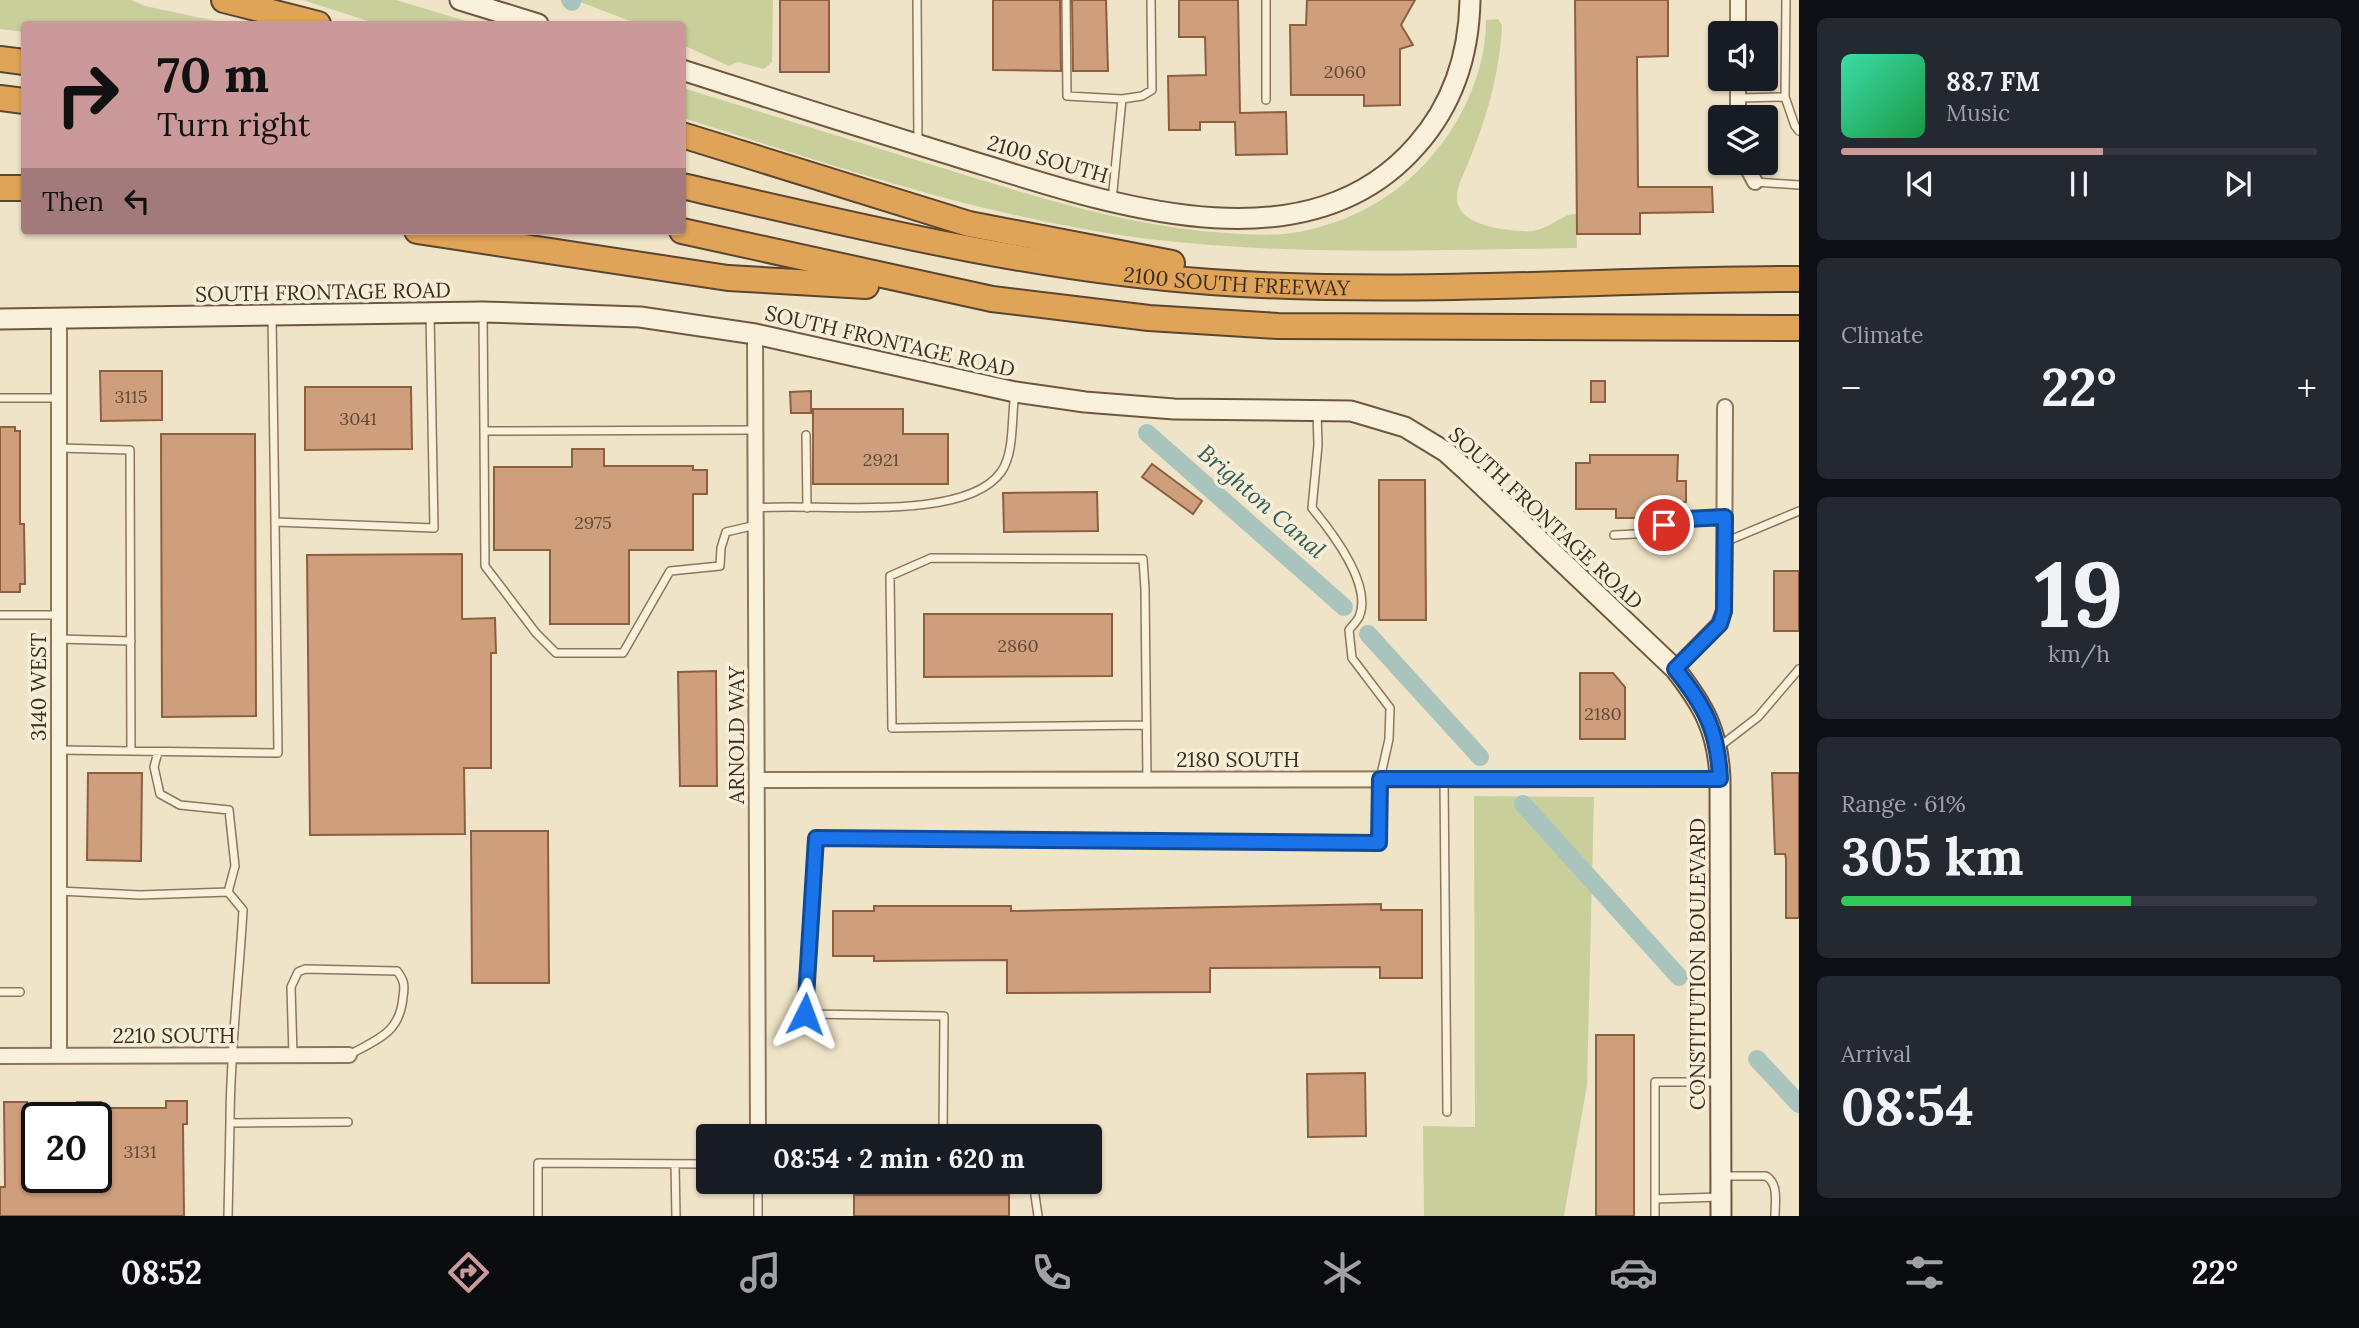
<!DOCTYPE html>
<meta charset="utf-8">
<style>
:root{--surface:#171b24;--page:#242831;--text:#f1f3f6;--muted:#9ea1a6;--line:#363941;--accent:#cc999b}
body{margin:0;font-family:Lora,serif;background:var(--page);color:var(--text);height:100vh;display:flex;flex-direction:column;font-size:26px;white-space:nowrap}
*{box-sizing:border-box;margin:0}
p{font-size:23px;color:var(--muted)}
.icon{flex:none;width:38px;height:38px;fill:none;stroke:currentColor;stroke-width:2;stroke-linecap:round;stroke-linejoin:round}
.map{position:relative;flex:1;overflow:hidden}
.side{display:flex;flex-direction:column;gap:18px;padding:18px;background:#0d0f14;width:560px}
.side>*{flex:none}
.guide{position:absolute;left:21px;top:21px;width:665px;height:214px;border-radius:7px;box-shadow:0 2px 5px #0004;background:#cc999b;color:#111;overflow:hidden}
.buttons{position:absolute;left:1708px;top:21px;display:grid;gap:14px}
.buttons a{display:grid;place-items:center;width:70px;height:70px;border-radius:7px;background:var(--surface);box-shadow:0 2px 5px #0004;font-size:35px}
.speed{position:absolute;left:21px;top:1102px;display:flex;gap:14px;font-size:35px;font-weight:700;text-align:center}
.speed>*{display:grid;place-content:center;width:91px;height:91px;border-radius:50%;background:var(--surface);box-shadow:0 2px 5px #0004;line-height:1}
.speed .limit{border:4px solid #111;border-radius:10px;background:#fff;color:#111}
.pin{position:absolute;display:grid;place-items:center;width:60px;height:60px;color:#fff;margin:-30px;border:4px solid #fff;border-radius:50%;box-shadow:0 2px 7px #0007}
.me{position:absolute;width:77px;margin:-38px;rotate:3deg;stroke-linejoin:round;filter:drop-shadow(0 0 5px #0008)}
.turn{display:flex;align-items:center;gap:24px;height:147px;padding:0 21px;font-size:32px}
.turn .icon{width:91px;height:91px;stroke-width:2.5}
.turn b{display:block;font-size:49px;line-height:60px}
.then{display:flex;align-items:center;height:66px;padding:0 21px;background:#0003;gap:14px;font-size:26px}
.big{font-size:52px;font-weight:800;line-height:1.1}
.side .tile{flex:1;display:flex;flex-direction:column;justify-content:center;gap:10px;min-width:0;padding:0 24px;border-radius:10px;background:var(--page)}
.side .dial{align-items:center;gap:0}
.dial b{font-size:91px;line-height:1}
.song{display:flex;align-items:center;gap:21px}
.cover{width:84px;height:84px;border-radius:10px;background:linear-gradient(135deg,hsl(160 70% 55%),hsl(140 70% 35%))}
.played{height:7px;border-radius:4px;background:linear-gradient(90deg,var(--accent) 55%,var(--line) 55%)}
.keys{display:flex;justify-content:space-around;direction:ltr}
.heat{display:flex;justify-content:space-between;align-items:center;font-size:38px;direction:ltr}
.charge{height:10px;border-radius:5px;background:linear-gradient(90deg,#34c759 61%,var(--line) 0)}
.trip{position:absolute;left:696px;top:1124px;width:406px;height:70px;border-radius:7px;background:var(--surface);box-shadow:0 2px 5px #0004;font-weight:800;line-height:70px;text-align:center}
.tab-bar{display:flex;height:112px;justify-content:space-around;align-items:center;background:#090b0e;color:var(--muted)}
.tab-bar .icon{width:49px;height:49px}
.tab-bar .current{color:var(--accent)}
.tab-bar b{font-size:32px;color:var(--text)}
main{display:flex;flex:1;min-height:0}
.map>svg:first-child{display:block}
.green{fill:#c9cf9b}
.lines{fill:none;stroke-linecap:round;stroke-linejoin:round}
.canal{stroke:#a9c4bc;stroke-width:18}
.building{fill:#cf9f7d;stroke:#8d5f41;stroke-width:2}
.lane-casing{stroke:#8d765c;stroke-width:10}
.street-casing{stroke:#8d765c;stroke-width:18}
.secondary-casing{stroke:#6f573f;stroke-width:23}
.highway-casing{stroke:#5b4430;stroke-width:28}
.lane{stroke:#faf1dc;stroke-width:7}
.street{stroke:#faf1dc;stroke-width:14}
.secondary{stroke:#faf1dc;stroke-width:19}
.highway{stroke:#e0a458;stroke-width:24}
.route-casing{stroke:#114b97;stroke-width:18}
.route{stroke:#1a73e8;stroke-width:12}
.labels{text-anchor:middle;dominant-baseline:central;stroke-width:7;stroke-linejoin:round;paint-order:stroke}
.number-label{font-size:18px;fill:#624a37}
.street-label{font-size:21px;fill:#3d2e20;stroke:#f7eed8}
.water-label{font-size:23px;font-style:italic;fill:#2f5d5a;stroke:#f7eed8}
</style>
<main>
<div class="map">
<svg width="1799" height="1216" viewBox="0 0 1799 1216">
<rect width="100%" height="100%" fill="#f0e4c8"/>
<path class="green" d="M0,0h131l14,6 85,18h-206v8l-24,-3z
M303,0h93l80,24h-99z
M575,0h198l-1,62 -8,7 -26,-7 -9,4 -46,-21 -1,-21h-44z
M1498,19l4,6c-2,48 -16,96 -35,141 -5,12 -14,27 -8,41 9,19 44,23 63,24 26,3 38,-18 54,-17l1,34c-142,2 -287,8 -429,-9 -159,-20 -313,-73 -465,-121v-30c84,26 168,52 253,78 88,27 174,55 266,65 35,3 72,7 106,-1 50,-11 96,-39 128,-79 30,-37 50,-84 50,-131z
M1474,796l120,1 -7,288 -23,131h-140l-1,-90 52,1z"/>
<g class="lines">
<path class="canal" d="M570,0l2,2
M1147,433l197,174
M1368,634l112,123
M1523,804l156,173
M1757,1059l42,45"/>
</g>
<path class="building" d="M780,0h49v72h-49z
M993,0h67l1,71 -68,-1z
M1072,0h34l2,71h-35z
M1179,0h59l2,113 46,-1 1,42 -51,1 -1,-33h-35v8h-31l-1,-54 38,-1 -1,-38h-26z
M1307,0h108l-14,25 12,20 -13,4v56l-36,1v-11h-73l-1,-70h16z
M1575,0h93v56l-31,1 1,130h74l1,25 -73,1v21h-63z
M100,371h62v49l-61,1z
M1591,381h14v21h-14z
M305,387h106l1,62 -107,1z
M811,391v22h-20l-1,-21z
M813,409h90v25h45v50h-135z
M0,427h15v4h5v93h4l1,60h-5v8h-20z
M161,434h94l1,282 -94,1z
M572,449h32v17h89v4h14v24h-14v56h-64v74h-79v-74h-56v-83h78z
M1590,455h88l-1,26h9v21h-9v7l-25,-1v10h-36v-9h-40v-46h14z
M1152,464l50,37 -9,13 -51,-37z
M1379,480h46l1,140h-47z
M1097,492l1,39 -94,1 -1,-39z
M462,554v65l33,-1 1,35h-5v115h-27l1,66 -155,1 -3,-280z
M1774,571h25v60h-25z
M924,614h188v62l-188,1z
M716,671l1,115h-37l-2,-114z
M1580,673h33l12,14v52h-45z
M88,773h54l-1,88 -54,-1z
M1772,773h27v145h-13v-59l-1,-5h-10z
M471,831h77l1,152h-77z
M1381,904v6h41v68h-42v-11l-170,1v24l-203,1v-33l-133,1v-5h-41v-45h41v-5h137v5z
M1596,1035h38v181h-38z
M1365,1073l1,63 -58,1 -1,-63z
M166,1101h21v23h-4l1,92h-184v-29h5l-1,-85h23v5h10v71h59v-60h-19v-16h24l1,6h64z
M854,1195h155v21h-155z"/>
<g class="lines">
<defs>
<path id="lane" d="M917,0l1,143
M1066,0l1,96 55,3 -10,102
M1785,97l1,-97
M1738,98l47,-1 10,29 4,5
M1122,99l20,-3 10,-6 -1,-90
M1266,100v-100
M1755,182l44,3
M483,313l1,118 272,-1
M272,317l3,205 159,6 -4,-214
M0,398h59
M484,431l1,135 51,67 20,20h67l47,-82 50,-5 1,-18 5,-16 30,-7
M806,435l1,73
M59,448l71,2 1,301
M756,508c58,-6 208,16 245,-36 14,-19 10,-56 14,-79
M1614,535l42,-2c17,-18 46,-15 69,-16
M1725,542l74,-31
M0,615h59
M59,639l72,2
M1146,725l-254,3 -2,-152 41,-18 212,1 2,30 2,190
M1719,747l39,-30 41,-48
M59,750l219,3 -3,-231
M158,752l-4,15 6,27 20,11 49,5 6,56 -7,26
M1444,779l3,333
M59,891l81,4 88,-3 15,18c-4,71 -13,141 -13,213l118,-1
M0,992h20
M293,1055l-2,-68 7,-15 7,-3 92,2c7,9 8,14 6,26 -3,36 -25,42 -54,58
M943,1136l1,-120 -139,-2 11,-176 563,5 1,-64 9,-40 1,-31 -38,-50 -3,-28c3,-4 8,-9 10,-13 14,-32 -28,-86 -47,-109l6,-63 -1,-34
M675,1164l1,52
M1721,1176h45c13,8 9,26 9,40
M1033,1181l5,35
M1655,1199l66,-2
M228,1216l2,-93
M538,1216v-53l171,1
M758,1216v-35
M1655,1216v-134h65"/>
<path id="street" d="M1738,0v33
M1738,117v-38
M1745,163l10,19
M59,318v738
M755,334l3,802
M1675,669l44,-45 5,-13 1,-204
M757,780l963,-1
M0,1056l349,-1"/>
<path id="secondary" d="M460,0l78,24
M682,70c88,28 175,56 263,83 143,43 355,127 472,-8 36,-41 52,-90 53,-145
M0,319l483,-7 157,5 115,17 260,58 70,10 89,7 177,2 54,16 41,25 21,19 208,198c29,37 43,62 45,110l1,437"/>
<g id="highway">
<path d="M224,0l94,24"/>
<path d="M0,59l24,3"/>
<path d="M0,98l24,3"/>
<path d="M682,135l287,89 203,39"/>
<path id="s1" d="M682,186c175,40 349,83 529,96 195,14 392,-3 588,-3"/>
<path d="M0,188h24"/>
<path d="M417,231l311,47 138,8"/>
<path d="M682,231l310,68 157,19 129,8 521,2"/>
</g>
</defs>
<use href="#lane" class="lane-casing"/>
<use href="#street" class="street-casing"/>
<use href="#secondary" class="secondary-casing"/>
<use href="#highway" class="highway-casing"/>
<use href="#lane" class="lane"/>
<use href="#street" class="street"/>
<use href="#secondary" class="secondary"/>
<use href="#highway" class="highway"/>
</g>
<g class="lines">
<defs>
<path id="route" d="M805,1014l11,-176 563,5 1,-64h340c-2,-48 -15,-73 -45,-110l45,-45 4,-13 1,-94 -38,2 -23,6"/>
</defs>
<use href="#route" class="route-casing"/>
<use href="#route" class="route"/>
</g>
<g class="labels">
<g class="number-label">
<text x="1345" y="71">2060</text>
<text x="131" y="396">3115</text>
<text x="358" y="418">3041</text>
<text x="881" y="459">2921</text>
<text x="593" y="522">2975</text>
<text x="1018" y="645">2860</text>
<text x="1603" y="713">2180</text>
<text x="140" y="1151">3131</text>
</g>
<g class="street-label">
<text transform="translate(1048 159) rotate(16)">2100 SOUTH</text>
<text stroke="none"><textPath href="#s1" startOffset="564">2100 SOUTH FREEWAY</textPath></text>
<text transform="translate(323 292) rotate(-1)">SOUTH FRONTAGE ROAD</text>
<text transform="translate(890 341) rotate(13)">SOUTH FRONTAGE ROAD</text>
<text transform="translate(1546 518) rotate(43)">SOUTH FRONTAGE ROAD</text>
<text transform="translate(38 687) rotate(-90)">3140 WEST</text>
<text transform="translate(736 735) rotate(-90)">ARNOLD WAY</text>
<text x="1238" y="759">2180 SOUTH</text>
<text transform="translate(1697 964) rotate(-90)">CONSTITUTION BOULEVARD</text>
<text x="174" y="1035">2210 SOUTH</text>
</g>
<g class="water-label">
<text transform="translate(1262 501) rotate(41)">Brighton Canal</text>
</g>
</g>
</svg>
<div class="buttons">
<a><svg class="icon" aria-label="sound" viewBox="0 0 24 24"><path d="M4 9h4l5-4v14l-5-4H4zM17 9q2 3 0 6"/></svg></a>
<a><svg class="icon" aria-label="layers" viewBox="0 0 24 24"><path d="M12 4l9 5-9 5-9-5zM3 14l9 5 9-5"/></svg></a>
</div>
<div class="speed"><div class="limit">20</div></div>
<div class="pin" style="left:1664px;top:525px;background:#d93025"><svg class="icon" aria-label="arrive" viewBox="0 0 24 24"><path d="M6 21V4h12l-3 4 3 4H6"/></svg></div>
<svg class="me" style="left:805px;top:1014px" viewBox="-20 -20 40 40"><path d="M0-17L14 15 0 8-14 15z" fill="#1a73e8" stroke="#fff" stroke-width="4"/></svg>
<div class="trip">08:54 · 2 min · 620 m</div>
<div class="guide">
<div class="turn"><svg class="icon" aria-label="right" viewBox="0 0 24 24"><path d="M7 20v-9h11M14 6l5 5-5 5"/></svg><div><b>70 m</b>Turn right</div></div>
<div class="then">Then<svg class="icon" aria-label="left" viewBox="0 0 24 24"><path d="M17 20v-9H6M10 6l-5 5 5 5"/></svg></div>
</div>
</div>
<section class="side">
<div class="tile">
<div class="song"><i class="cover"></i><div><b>88.7 FM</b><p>Music</p></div></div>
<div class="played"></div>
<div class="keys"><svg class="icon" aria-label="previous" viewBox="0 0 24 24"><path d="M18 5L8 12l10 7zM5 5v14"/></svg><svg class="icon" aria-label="pause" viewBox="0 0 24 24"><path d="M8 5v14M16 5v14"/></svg><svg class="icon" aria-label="next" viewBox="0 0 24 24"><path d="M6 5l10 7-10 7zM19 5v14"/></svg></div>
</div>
<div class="tile"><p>Climate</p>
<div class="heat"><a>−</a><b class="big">22°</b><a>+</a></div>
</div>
<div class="tile dial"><b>19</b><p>km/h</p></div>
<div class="tile"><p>Range · 61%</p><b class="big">305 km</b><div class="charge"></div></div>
<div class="tile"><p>Arrival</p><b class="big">08:54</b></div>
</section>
</main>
<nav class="tab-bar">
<b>08:52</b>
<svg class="icon current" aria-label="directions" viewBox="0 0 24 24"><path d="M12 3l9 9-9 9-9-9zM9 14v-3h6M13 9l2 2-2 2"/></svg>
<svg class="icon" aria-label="music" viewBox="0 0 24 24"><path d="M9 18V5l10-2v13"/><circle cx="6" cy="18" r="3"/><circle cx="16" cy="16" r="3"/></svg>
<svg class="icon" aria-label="phone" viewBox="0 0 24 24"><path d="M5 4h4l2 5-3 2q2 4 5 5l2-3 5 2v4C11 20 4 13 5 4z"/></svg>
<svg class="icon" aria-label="climate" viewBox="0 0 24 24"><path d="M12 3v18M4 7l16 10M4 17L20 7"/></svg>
<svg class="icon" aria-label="car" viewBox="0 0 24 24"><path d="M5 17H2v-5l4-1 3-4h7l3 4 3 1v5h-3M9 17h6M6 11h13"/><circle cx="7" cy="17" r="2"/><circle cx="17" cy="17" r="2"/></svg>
<svg class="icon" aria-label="filters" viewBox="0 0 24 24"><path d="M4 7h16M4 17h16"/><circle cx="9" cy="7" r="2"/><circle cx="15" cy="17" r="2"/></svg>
<b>22°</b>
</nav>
